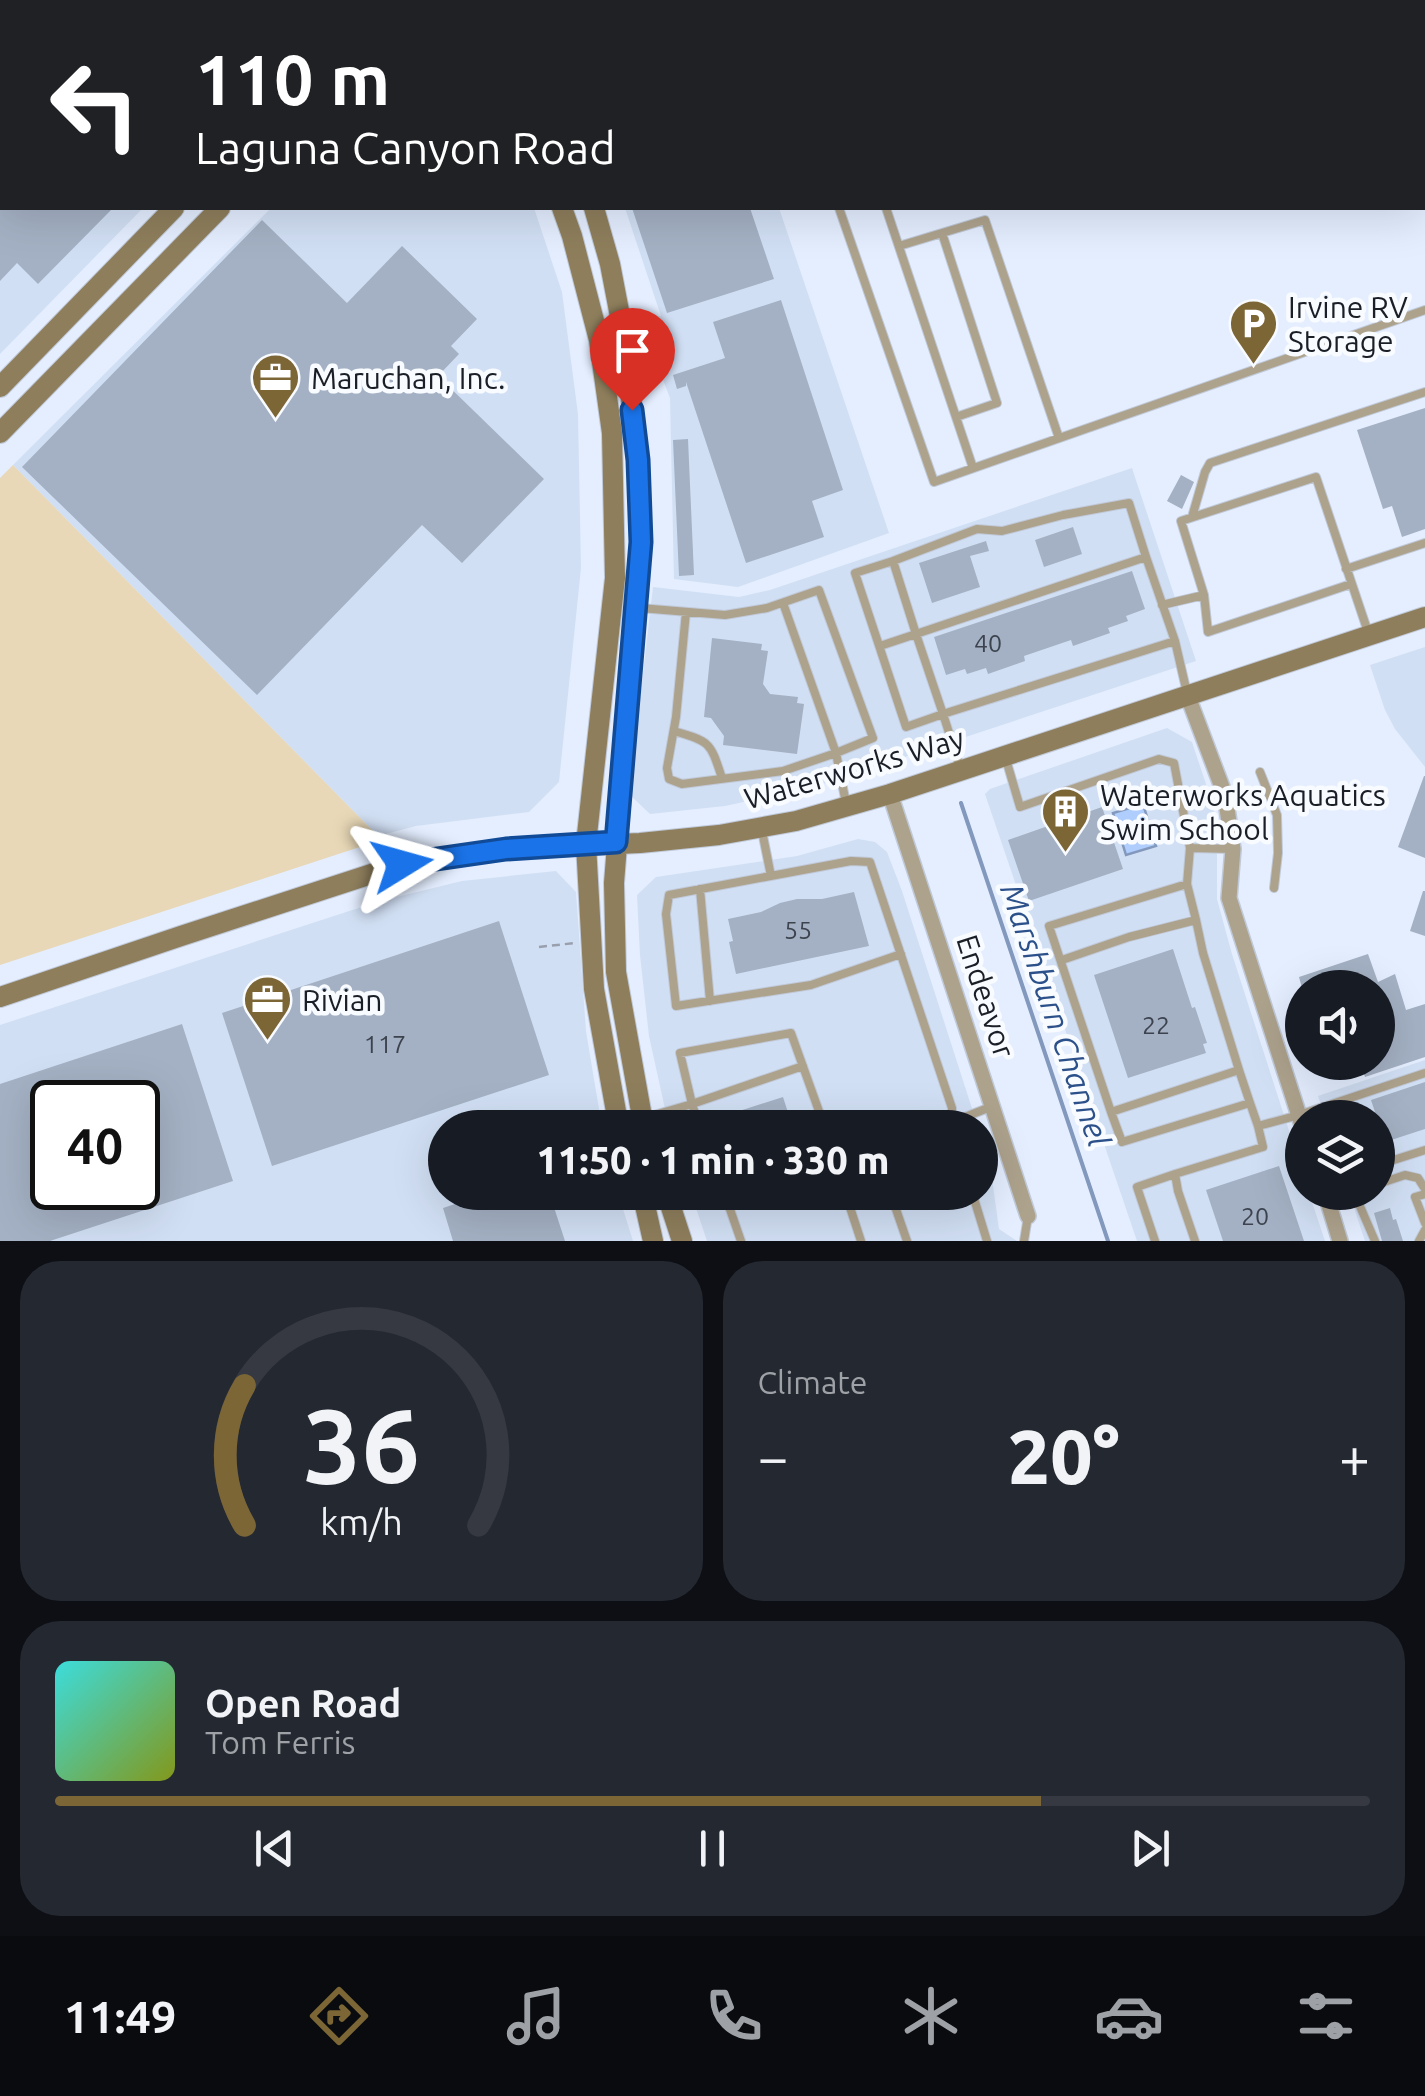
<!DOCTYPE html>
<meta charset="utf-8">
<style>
:root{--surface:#171b24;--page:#242831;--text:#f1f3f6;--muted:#9ea1a6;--line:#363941;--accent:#7c6636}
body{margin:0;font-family:Ubuntu,sans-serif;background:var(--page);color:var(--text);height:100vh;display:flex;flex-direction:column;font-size:38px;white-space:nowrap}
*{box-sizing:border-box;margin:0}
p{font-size:32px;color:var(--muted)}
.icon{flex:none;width:55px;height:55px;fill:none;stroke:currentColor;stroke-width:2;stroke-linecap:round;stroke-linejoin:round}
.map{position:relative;height:1241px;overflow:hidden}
.details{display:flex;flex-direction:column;gap:20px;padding:20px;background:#0d0f14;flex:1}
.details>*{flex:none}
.hud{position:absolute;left:0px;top:0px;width:1425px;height:210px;box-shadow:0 10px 40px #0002;background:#202124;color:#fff;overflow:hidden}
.fabs{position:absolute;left:1285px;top:970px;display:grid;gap:20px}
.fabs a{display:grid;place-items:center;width:110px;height:110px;border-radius:50%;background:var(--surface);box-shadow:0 10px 40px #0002;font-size:50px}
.speed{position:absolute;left:30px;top:1080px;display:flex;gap:20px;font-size:50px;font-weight:700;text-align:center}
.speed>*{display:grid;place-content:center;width:130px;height:130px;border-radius:50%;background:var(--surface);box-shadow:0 10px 40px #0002;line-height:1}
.speed .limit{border:5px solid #111;border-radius:15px;background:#fff;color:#111}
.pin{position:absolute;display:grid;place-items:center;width:85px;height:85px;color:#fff;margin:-102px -42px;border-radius:50% 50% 50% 0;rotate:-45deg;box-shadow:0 0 10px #0007}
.pin .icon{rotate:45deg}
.me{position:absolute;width:110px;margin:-55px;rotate:82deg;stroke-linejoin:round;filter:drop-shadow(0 0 8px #0008)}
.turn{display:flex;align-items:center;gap:35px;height:210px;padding:0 30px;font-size:45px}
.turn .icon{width:130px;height:130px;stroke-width:2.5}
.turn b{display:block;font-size:70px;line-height:85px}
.big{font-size:75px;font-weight:800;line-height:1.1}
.details .widget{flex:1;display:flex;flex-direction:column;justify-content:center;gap:15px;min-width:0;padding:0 35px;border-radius:40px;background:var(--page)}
.details .dial{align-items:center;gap:0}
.dial svg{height:260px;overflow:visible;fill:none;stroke:var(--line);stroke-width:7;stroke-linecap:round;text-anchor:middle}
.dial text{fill:var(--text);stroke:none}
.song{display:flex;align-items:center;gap:30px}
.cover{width:120px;height:120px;border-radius:15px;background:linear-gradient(135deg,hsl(180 70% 55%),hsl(70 70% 35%))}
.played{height:10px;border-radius:5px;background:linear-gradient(90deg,var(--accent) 75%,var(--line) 75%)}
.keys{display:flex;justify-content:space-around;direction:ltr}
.heat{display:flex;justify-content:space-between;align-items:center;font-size:55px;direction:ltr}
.details .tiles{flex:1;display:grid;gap:20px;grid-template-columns:1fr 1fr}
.widget:last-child{grid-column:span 2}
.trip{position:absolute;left:428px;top:1110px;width:570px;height:100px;border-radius:50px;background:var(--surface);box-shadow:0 10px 40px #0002;font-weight:800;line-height:100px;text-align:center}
.tabs{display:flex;height:160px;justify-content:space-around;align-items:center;background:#090b0e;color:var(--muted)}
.tabs .icon{width:70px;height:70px}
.tabs .active{color:var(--accent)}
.tabs b{font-size:45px;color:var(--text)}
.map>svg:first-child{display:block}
.built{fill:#d1dff4;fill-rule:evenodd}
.green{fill:#e8d8b7}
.water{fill:#afcdfd;stroke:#8298bc;stroke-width:2.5}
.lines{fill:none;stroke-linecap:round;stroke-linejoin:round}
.stream{stroke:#8298bc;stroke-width:4}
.building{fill:#a4b1c4;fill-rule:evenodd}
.lane-casing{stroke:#c0c9d8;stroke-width:10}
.street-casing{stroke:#c0c9d8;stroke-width:18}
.secondary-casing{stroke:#c0c9d8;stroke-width:22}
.path{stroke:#989fad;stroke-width:2.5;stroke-dasharray:8 5;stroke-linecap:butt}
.lane{stroke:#ada28c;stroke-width:8}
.street{stroke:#ada28c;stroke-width:15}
.secondary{stroke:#8e7e5c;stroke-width:20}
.route-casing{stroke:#114b97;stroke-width:25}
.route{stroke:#1a73e8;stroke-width:18}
.labels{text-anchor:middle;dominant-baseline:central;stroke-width:9;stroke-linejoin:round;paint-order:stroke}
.number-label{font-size:25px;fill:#3c434e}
.poi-label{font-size:30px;fill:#1a1e26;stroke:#f8fbff;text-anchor:start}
.street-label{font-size:30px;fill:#1a1e26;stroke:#f8fbff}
.water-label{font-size:32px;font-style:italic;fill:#2c508a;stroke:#f8fbff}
</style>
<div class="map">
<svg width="1425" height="1241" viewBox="0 0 1425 1241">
<rect width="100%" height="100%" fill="#e4eeff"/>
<path class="built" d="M0,0h363l-3,2h-358v206h141l-143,146z
M271,208h263l28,84 16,122 3,154 -22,214 -30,30 -113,14 -38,10 -365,-371z
M625,208h154l110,325 -151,54 -64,-8 -4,-181 -21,-54 -4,-26 16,-2z
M1132,468l64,193 -379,125 -92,20 -75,8 -21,-20 24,-207 86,10 31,-7z
M1425,647v120l-30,-38 -10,-19 -15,-45z
M1167,728l25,14 20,60 5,24v73l15,55 70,217v21l7,1 16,48h-188l-152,-447 5,-5z
M858,839l17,3 12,10 15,39 76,236h-309l-20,-91 -9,-81 -3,-60 19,-18 141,-21z
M556,871l20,21 10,139 16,96 -157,1v64l173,1 15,48h-633v-216l380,-124 82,-20zM52,1102h86v86h-86z
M1425,1060v181h-60l-16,-48 29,-1v-74l-53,-1 -7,-21z
M980,1135l11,36 8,58 18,12h-310l-16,-48 289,-1z"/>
<path class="green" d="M13,465l365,371 -3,6 -375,123v-487z"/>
<path class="water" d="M1143,804l13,42 -30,9 -13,-42z"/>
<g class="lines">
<path class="stream" d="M961,803l147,438"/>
</g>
<path class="building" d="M0,208h113l-75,76 -21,-21 -17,18z
M632,208h118l24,71 -107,34z
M262,220l85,83 55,-57 75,73 -26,27 8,8 -21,22 106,103 -82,84 -40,-38 -165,170 -235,-228z
M781,300l62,190 -31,11 12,36 -78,26 -60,-181v4l-9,3 -4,-14 52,-17 -12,-36z
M1425,408v121l-23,8 -10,-31 -9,3 -26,-79z
M688,439l6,136 -15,1 -6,-136z
M1181,475l13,7 -12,27 -15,-8z
M1073,527l9,27 -38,13 -9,-27z
M986,541l3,10 -19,5 10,31 -48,16 -13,-40z
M1132,571l13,38 -19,7 2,5 -20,7 2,5 -37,13 -2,-6 -47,16 1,5 -37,13 -2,-6 -19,6 -2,-5 -19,6 -12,-38z
M712,638l50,6 -1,6 7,1 -5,33 7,10 28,3 -1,6 7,1 -7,50 -74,-9 1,-9 -13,-18 -7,-1z
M1424,776h1v82l-27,-11z
M1102,807l21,62 -94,32 -21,-61z
M1423,891h2v45l-15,-5z
M854,892l15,54 -133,28 -7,-32 4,-1 -5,-22 33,-7 19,-9 17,-4h25z
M499,921l50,154 -277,91 -50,-153z
M1173,949l19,59 3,-1 12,36 -4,1 3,9 -78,25 -34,-103z
M1368,954l10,28 17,-8 11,36 19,-6v53l-60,20 -4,-12 17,-3v-74h-76l-3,-11z
M182,1024l51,157 -183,60h-50v-157zM52,1102h86v86h-86z
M1425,1082v47l-40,13 -14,-42z
M783,1097l10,31h-62l-4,-13z
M1279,1166l25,75h-81l-17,-51z
M491,1192h58l16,49h-112l-10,-33z
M753,1192h45v2l-40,14z
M1390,1208l3,12 3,-1 7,22h-21l-8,-28z"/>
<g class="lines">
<defs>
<path id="lane" d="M770,2l8,-2
M897,2l7,-2
M1422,28h3
M839,208l95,274 491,-172
M886,208l87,260
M942,233l55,170 -41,14
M899,246l86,-26 74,218
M1192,517l13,-45 5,-9 215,-71
M893,561l84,-32 25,2 61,-16 66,-12 17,54
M1346,569l79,-26
M1351,584l-143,48 -4,-37 -23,-74 135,-44 52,155
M1162,605l42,-10
M640,608l85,7 42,-7 52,-18 54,148 -37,15 10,50
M686,612l-10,105 -9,51 2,11 13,5 101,-13 53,-18 -53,-150
M880,646l36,-12 -23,-73 -38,12 51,154 37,-13 -27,-80 230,-77 29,84
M674,731c37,11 36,11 48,47
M1005,756l15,51 139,-48 15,4 16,85 -3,36 9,36
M961,770l-18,-56 232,-73 12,52
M1260,772l17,43 1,38 -4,35
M762,831l9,45
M1190,848l43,1
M700,889l10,112
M901,954l-90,31 -135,21 -10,-92 3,-19 182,-34 19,1 82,246 -1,20
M1062,960l67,-23 67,-17 7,33 36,117 -128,42 11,30 128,-39 8,23
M1239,1070l11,33
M1343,1101l5,17
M1111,1112l-62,-186 138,-42
M620,1125l72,-21 -12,-51 111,-20 34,95
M700,1128l-8,-24 111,-38
M937,1128l56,-22
M1378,1165l47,-15
M1378,1184l27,-9 13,3 7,11
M724,1192l17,49
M845,1192l16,49
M890,1192l17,49
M972,1192l15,49
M1361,1192l-2,12 16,37
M1425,1194l-10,3 10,26
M1024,1241l4,-25
M1155,1241l-18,-54 38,-13
M1195,1241l-17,-50 -3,-17 88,-27 -5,-21 41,-11 126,-42
M1419,1241l6,-11"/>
<path id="street" d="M1187,694l38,101 8,54 -4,49 73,227
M890,794l138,422
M1325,1192l15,49"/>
<path id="secondary" d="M466,0l1,2
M502,0l1,2
M414,2l4,-2
M482,2l4,-2
M562,208l10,28 27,104 13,93 3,145 -29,266 8,145 25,139
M594,208l16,56 14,73 14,123 3,82 -27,341 2,89 28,156
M0,387l174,-179
M0,433l220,-225
M0,997l181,-61 221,-72 104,-15 134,-6 79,-8 77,-14 94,-27 535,-177
M642,1192l11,49
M666,1192l16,49"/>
</defs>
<use href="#lane" class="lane-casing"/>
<use href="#street" class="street-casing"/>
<use href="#secondary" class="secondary-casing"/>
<path class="path" d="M539,947l36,-4"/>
<use href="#lane" class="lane"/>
<use href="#street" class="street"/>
<use href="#secondary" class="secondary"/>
</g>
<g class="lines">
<defs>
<path id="route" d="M402,864l104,-15 110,-7 25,-300 -3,-82 -6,-50"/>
</defs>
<use href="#route" class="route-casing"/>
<use href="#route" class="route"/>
</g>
<defs>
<symbol id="parking-pin" viewBox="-11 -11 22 30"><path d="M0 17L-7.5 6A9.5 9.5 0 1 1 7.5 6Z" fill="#7c6636" stroke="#f8fbff"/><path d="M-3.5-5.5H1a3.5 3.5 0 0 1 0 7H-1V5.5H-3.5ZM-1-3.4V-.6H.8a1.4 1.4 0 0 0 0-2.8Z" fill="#fff"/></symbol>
<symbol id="office-pin" viewBox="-11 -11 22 30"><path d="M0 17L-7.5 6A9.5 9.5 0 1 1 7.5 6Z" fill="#7c6636" stroke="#f8fbff"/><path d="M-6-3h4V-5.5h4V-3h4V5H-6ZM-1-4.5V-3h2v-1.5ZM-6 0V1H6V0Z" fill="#fff"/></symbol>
<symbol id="building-pin" viewBox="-11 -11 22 30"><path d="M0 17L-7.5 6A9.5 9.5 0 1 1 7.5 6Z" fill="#7c6636" stroke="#f8fbff"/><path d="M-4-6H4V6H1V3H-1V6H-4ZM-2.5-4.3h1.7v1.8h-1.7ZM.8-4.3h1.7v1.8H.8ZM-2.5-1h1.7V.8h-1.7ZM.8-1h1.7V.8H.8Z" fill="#fff"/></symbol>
</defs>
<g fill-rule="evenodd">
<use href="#parking-pin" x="1226" y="296" width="55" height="75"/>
<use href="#office-pin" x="248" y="350" width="55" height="75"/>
<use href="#building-pin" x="1038" y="784" width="55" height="75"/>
<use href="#office-pin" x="240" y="972" width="55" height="75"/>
</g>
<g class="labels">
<g class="number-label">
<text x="988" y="643">40</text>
<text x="798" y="930">55</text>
<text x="1156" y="1025">22</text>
<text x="385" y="1044">117</text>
<text x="1255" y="1216">20</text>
</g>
<g class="poi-label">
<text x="1288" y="307">Irvine RV<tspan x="1288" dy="34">Storage</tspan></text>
<text x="311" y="378">Maruchan, Inc.</text>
<text x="1100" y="795">Waterworks Aquatics<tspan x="1100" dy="34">Swim School</tspan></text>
<text x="302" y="1000">Rivian</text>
</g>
<g class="street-label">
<text transform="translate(854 768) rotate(-16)">Waterworks Way</text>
<text transform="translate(986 996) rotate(72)">Endeavor</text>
</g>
<g class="water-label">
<text transform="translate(1056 1015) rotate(71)">Marshburn Channel</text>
</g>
</g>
</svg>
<div class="fabs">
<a><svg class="icon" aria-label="sound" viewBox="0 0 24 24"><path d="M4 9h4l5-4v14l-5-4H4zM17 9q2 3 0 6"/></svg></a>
<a><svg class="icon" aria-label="layers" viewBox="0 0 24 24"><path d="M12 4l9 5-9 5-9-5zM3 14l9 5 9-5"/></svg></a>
</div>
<div class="speed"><div class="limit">40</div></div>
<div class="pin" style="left:632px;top:410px;background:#d93025"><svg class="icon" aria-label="arrive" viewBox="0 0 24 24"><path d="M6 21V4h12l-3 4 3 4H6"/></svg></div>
<svg class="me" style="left:402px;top:864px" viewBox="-20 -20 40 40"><path d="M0-17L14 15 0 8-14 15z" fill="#1a73e8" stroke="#fff" stroke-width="4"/></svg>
<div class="trip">11:50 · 1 min · 330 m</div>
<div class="hud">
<div class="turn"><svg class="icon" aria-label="left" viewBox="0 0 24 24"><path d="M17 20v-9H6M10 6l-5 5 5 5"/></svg><div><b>110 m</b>Laguna Canyon Road</div></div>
</div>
</div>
<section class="details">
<div class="tiles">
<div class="widget dial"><svg viewBox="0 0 100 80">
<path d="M14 69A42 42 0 1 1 86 69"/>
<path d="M14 69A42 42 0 0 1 14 26" stroke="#7c6636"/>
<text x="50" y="56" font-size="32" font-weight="700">36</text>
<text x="50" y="72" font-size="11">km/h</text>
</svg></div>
<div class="widget"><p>Climate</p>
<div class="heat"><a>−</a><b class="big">20°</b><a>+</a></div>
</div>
<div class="widget">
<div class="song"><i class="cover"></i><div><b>Open Road</b><p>Tom Ferris</p></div></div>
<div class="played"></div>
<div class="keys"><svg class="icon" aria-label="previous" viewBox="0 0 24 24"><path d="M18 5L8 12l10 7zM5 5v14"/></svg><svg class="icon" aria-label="pause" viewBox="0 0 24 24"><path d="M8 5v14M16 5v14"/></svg><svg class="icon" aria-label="next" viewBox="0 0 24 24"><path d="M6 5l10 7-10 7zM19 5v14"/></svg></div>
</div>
</div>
</section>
<nav class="tabs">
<b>11:49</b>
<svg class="icon active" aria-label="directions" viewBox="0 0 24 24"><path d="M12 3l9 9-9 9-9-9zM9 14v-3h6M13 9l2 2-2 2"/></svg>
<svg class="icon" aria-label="music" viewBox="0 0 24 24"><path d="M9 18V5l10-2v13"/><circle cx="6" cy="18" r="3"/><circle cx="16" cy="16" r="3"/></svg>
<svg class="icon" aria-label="phone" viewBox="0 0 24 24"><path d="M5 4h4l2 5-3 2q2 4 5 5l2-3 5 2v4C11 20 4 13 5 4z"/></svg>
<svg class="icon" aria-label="climate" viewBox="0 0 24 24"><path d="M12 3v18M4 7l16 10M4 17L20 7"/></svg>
<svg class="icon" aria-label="car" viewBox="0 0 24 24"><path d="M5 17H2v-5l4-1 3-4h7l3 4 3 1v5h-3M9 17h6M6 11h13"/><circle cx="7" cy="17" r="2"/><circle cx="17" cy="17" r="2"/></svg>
<svg class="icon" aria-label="filters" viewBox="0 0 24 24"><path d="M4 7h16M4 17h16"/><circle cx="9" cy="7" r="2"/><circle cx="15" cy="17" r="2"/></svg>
</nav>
